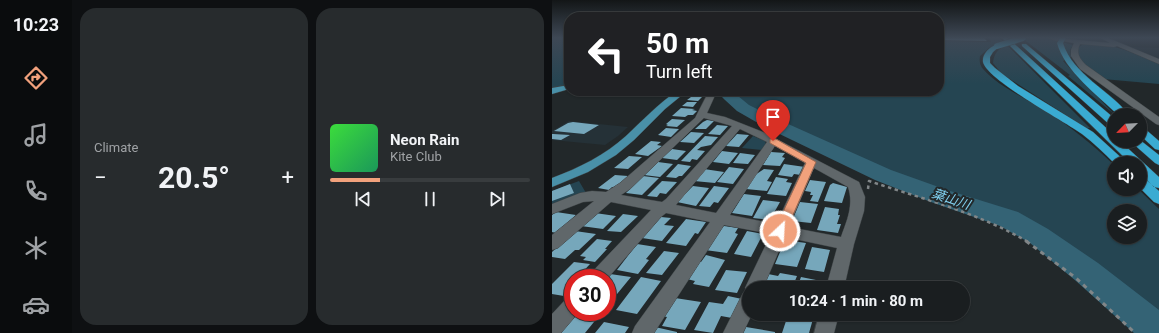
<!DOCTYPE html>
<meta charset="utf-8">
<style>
:root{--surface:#1a1e20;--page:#272b2d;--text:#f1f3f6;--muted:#9fa2a5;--line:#383c3e;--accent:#f1a17c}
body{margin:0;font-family:Roboto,"Noto Sans JP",sans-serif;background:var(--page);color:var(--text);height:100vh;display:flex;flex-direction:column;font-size:15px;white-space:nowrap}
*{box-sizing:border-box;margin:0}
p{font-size:13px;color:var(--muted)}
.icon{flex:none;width:22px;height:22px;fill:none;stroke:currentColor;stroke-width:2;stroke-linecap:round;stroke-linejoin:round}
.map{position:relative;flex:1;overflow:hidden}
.details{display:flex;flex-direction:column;gap:8px;padding:8px;background:#0e1012;width:480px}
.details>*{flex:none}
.hud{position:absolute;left:12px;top:12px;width:380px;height:84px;border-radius:16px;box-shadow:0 1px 3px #0004,0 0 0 1px var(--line);background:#202124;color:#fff;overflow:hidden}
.needle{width:26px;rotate:246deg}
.fabs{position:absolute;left:555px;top:108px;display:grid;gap:8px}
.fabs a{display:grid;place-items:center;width:40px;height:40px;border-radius:50%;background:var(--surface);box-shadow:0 1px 3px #0004,0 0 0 1px var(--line);font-size:20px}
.speed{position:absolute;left:12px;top:269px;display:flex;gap:8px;font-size:20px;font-weight:700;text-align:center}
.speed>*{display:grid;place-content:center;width:52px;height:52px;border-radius:50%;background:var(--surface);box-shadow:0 1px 3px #0004,0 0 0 1px var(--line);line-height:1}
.speed .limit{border:6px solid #d22;background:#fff;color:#111}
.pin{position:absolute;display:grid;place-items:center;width:34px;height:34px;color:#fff;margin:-41px -17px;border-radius:50% 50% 50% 0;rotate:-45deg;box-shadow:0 0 4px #0007}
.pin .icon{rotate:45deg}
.me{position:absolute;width:44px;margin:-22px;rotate:25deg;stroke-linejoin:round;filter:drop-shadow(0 0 3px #0008)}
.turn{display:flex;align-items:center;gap:14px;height:84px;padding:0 16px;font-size:18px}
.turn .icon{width:52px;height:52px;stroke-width:2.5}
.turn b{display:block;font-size:28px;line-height:34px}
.big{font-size:30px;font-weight:700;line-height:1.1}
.details .card{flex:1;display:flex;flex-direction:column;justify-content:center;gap:6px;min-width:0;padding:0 14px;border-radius:16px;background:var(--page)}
.song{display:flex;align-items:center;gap:12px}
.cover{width:48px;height:48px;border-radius:6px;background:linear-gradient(135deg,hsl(120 70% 55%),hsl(150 70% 35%))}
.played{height:4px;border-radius:2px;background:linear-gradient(90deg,var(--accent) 25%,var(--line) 25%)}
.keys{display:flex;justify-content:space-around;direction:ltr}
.heat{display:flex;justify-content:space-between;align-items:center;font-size:22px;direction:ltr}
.details .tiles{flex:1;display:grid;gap:8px;grid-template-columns:repeat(2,1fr)}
.trip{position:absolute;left:190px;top:281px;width:228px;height:40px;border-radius:20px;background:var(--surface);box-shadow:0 1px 3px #0004,0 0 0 1px var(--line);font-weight:700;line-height:40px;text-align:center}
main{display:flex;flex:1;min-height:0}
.tab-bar{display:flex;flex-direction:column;width:72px;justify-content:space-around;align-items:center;background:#0a0c0d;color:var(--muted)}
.tab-bar .icon{width:28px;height:28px}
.tab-bar .active{color:var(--accent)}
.tab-bar b{font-size:18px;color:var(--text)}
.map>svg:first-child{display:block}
.built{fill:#253137}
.green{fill:#254552;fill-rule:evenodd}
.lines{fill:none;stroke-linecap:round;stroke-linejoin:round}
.river{fill:#346375;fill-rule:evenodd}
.building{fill:#76a7bb}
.minor-casing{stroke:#3d4345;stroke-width:1}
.major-casing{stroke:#3d4345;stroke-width:1}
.highway-casing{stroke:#3d4345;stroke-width:1}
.path-far1{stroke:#818688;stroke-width:2.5;stroke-dasharray:3.5 3.5;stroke-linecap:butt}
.path{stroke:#818688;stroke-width:3;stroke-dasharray:4.5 4.5;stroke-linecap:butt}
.minor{fill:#60676a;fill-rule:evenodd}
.major{fill:#4990a8;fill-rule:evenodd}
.highway{fill:#3aabd2;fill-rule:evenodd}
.highway-bridge-casing{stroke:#3d4345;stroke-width:7;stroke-linecap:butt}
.highway-bridge{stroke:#3aabd2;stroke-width:6}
.route{fill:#f1a17c;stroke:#9d6951}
.labels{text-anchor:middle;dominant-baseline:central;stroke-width:4;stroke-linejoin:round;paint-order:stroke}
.water-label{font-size:13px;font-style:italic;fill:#81d0ef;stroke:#22282a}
</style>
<main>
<nav class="tab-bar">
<b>10:23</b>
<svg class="icon active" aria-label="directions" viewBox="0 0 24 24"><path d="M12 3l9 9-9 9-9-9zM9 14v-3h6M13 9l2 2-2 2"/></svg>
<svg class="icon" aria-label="music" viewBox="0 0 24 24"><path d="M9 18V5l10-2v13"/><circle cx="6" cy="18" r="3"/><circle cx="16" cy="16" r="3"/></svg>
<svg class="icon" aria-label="phone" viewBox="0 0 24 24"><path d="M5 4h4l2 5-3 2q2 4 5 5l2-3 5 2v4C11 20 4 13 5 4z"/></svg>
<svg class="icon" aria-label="climate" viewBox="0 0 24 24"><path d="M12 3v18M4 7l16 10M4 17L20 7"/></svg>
<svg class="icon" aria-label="car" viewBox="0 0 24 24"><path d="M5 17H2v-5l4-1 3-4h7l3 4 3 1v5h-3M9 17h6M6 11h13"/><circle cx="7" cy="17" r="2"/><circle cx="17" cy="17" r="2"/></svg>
</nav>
<section class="details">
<div class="tiles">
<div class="card"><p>Climate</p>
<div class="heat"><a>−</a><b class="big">20.5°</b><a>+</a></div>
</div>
<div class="card">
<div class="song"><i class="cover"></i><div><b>Neon Rain</b><p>Kite Club</p></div></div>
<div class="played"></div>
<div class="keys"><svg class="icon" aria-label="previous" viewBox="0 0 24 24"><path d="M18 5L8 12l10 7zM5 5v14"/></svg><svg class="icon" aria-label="pause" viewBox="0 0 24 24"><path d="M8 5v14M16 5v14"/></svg><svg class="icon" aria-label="next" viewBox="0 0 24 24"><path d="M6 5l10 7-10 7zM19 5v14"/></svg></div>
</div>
</div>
</section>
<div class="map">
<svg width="607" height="333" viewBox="0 0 607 333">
<rect width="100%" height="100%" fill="#22282a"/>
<path class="built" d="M579,47l28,1v11z
M17,121l59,6 -10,9 -13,9 -53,-5v-9z"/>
<path class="green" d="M0,38h17v48l-17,3z
M437,38h10l5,4 -15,6 -9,8c-1,6 0,10 4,14 13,15 42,29 60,40 25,15 49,35 70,55v24h24l21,20v116l-82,-67 -42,-30 -44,-22 -55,-15 -66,-27 -101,-46 -31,-18 -2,-7 1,-2h202v-50l52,1zM562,211h26v26h-26z
M477,38h18l26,7 -3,5 1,7 -8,4 52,54 -47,-39 2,-1 -44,-34v-2z
M455,45l83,83h-4l-84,-54 -9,-11c1,-10 5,-14 14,-18z
M530,45c25,-6 55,10 77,19v20l-56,-5 -23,-18 -3,-13z
M201,136l12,5 1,3 -4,6 -20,-2z
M27,181l7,12 -34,13v-15z"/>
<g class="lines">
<path class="river" d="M171,91h14l1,5 11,9 28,14 114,51 56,20 71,22 30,17 50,34 61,47v23h-25l-58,-52 -46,-38 -30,-17 -69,-24 -56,-22 -110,-53 -28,-16 -12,-11 -3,-3z"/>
</g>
<path class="building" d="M387,38h45l3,3 -48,-1z
M139,97h11l-4,4 -11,-1z
M135,102h10l-4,5 -11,-1z
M129,108l14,1 -3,1 5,1 -4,4h-5l-3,2 -13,-1z
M120,119l13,1 -8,7 -11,-1 2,-1 -2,-1z
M155,120l7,1 -8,8h-11l8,-7z
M21,122l26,3 -15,9 -30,-3 14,-8z
M165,125l11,1 -8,9 -12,-1z
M114,128l13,1 -8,8 -13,-2z
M139,132l13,1 -10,10 -14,-1z
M0,134h1l17,1 -9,5 -9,-1z
M185,134l12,1 -10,12 -13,-1z
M153,136l13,1 -7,8 -10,2 -4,3 8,1 -8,9 -5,-1 -2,3 -9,-1z
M99,141l10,1 -4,3 5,1 -14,10 -13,-2z
M120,149l14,2 -9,9 -15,-2z
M170,151l16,2 -9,11 -16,-2z
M219,152l14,1 -3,4 3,1 -5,8 -17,-1z
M188,153l15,2 -7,9 -15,-1z
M77,156l13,1 -14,12 -14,-1z
M106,162l15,2 -13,13 -16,-2z
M126,164l13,2 -9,10h-3l-3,2 -10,-1z
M232,164l21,3 -4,8 -7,-1 -2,3 -14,-2z
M177,167l15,2 -11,15 -16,-2z
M152,169l20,3 -9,11 -21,-2z
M212,169l10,1 -7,11 5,1 -5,9 -21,-2 9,-14z
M63,175l13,1 -12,11h-4l-3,3 -11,-2z
M91,176l16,2 -17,17 -16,-2z
M224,177l12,2 -2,3 6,1 -6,13 -19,-2z
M258,180l16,2 -8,20 -8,-1 3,-6h-3l1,-3 -6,-1z
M110,181l15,1 -11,12 -6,-1 -3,4 -10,-1z
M281,183l14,4 -5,16 -18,-2 6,-16z
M18,184l4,9 -22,8v-10z
M141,186l16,2 -13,18 -19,-4z
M162,186l15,2 -11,15 -4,-1 -4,5 -11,-1z
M192,194l17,2 -9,20 -20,-3z
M211,200l17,2 -10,18 -17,-2z
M248,202l18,2 -7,19 -19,-2z
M273,207l14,2 -1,6h2l-3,9h4l-3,9 -21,-3z
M4,212l20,3 -20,18 -4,-1v-17z
M43,213l21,3 -13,13 -22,-3z
M71,214l15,2 -17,16 -14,-1z
M109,217l10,1 -7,7 10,1 -12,15 -20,-3z
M134,219l20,3 -8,12 -3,-1 -9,13 -20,-3z
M172,226l14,2 -3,5 3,1 -11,19 -22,-3 15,-22z
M23,231l21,3 -17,16h-4l-10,9 -13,-2v-5z
M195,231l16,3 -12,23 -17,-3z
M45,239l15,2 -7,8h2l-12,13 -12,-2 3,-3 -6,-1z
M233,240l21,3 -9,24 -22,-3z
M85,244l19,3 -10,12 3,1 -11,14 -21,-4z
M260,247l18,3 -6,22 -19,-3z
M112,251l15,2 -17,22 -16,-2z
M154,255l19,5 -16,27 -16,-3 2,-3 -8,-2 11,-17h3z
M22,262l16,2 -13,14h-4v9l-9,9 -12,-2v-10z
M174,270l21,2 -10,21 -22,-3z
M228,273l17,3 -5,12h-30l6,-14 10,2z
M58,274l21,3 -23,28 -1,-1v-26z
M89,277l20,4 -24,33 -21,-4z
M249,277l15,3 -2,8h-17z
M176,296l14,3 -10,19 -11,-2 -8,17 -19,-3 15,-28 14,2z
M123,298l26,4 -16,28 -23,-4 5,-9 -4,-1z
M25,314l21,3 -13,16h-25z
M248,314h17l-1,4z
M236,315l25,4 -4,14h-27z
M52,322l25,5 -4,6h-30z
M103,327l22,5v1h-26z
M194,327l29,5v1h-32z"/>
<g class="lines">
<defs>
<path id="minor" d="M496,38h11l1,1 -3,2z
M549,38h7l51,21v5l-42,-18 -3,1 -34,-3c-4,9 -1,14 6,21l73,52v8l-3,-1 -76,-55 -9,-13v-6l3,-7 -11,-2 3,-2 44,4z
M157,91h8l-10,22 18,4 38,15 96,50 6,15 -1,14 -10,33 -10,44h-18l11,-40 -52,-11 -22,51h-14v26h3l-9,19h-20l20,-40 4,-2 -2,-3 26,-54 -47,-9 -70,108h-22l3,-7 75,-104 -44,-9 -5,4 -54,62 -19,-1 3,-5 60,-63 -40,-8 -53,46 -6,2v-15l42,-34 -11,1 -31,12v-10l28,-11 12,-2 14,1 14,-9 75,-65zM152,118l28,8 -66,73 -4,3 -41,-7 9,-6zM188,129l27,13 -51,71 -40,-8zM223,146l30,17 -29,61 -46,-9zM262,168l34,19c6,18 -1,33 -7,50l-52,-10z
M21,296v16h6l-18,21h-9v-19l14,-15z
M267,314h20l-5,19h-20z"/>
<path id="major" d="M17,85v4l-17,5v-6z
M125,91h10l-22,18 -31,31 -18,15 -28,17 -36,15v-9c27,-10 53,-23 74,-42 17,-16 32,-32 51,-45z"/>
<path id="highway" d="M450,38h6l106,97v6h6l39,36v11l-5,-1 -14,-14v-10h-10z
M508,38h6l-3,5c10,32 47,47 66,72h-11c-20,-19 -54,-45 -61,-72z
M470,44h4l88,74v8l-4,-1 -88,-79z
M443,45l5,1 -7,6 -3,5v6l5,5 23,18 75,46 34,31h-13c-10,-10 -20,-20 -32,-29 -18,-13 -95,-54 -99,-72 -1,-8 6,-14 12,-17z
M588,127l4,1 15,13v9l-4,-1 -15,-14z
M588,140l19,15v10l-4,-2 -25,-22h10z
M588,177l4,1 15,13v13l-5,-2 -14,-14z"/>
</defs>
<use href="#minor" class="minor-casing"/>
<use href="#major" class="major-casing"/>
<use href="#highway" class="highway-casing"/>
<path class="path-far1" d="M316,189l1,-8c54,18 110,32 159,61"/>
<path class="path" d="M474,241l50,37 59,55"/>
<use href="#minor" class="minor"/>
<use href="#major" class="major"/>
<use href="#highway" class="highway"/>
<defs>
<path id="highway-bridge" d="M445,46l26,-8"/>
</defs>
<use href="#highway-bridge" class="highway-bridge-casing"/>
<use href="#highway-bridge" class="highway-bridge"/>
</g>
<linearGradient id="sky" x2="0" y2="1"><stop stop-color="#131617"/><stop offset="0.45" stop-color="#3e4855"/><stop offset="1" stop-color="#3e4855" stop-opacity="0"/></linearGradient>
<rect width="607" height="84" fill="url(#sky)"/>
<path class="route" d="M218,139h6l40,23 -30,69 -2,3 -4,1 -4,-1 -2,-3 32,-68 -36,-20z"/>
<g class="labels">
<g class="water-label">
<text transform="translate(399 199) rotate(19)">葉山川</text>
</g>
</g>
</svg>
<div class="fabs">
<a><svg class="needle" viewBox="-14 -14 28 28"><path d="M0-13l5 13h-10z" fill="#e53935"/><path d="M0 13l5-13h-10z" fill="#9fa2a5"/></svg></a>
<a><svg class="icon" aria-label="sound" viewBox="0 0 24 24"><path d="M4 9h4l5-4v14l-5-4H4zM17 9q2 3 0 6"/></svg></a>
<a><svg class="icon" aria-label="layers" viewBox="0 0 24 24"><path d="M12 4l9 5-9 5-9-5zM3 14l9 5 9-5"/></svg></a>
</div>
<div class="speed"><div class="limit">30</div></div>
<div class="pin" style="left:221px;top:141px;background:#d93025"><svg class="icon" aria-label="arrive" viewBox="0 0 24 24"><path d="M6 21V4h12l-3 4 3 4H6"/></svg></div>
<svg class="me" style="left:228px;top:231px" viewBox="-20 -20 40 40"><circle r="17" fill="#f1a17c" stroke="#fff" stroke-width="3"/><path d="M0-11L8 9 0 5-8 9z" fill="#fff"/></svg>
<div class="trip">10:24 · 1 min · 80 m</div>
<div class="hud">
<div class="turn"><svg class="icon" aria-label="left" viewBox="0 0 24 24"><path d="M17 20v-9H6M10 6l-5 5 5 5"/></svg><div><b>50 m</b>Turn left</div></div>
</div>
</div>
</main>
